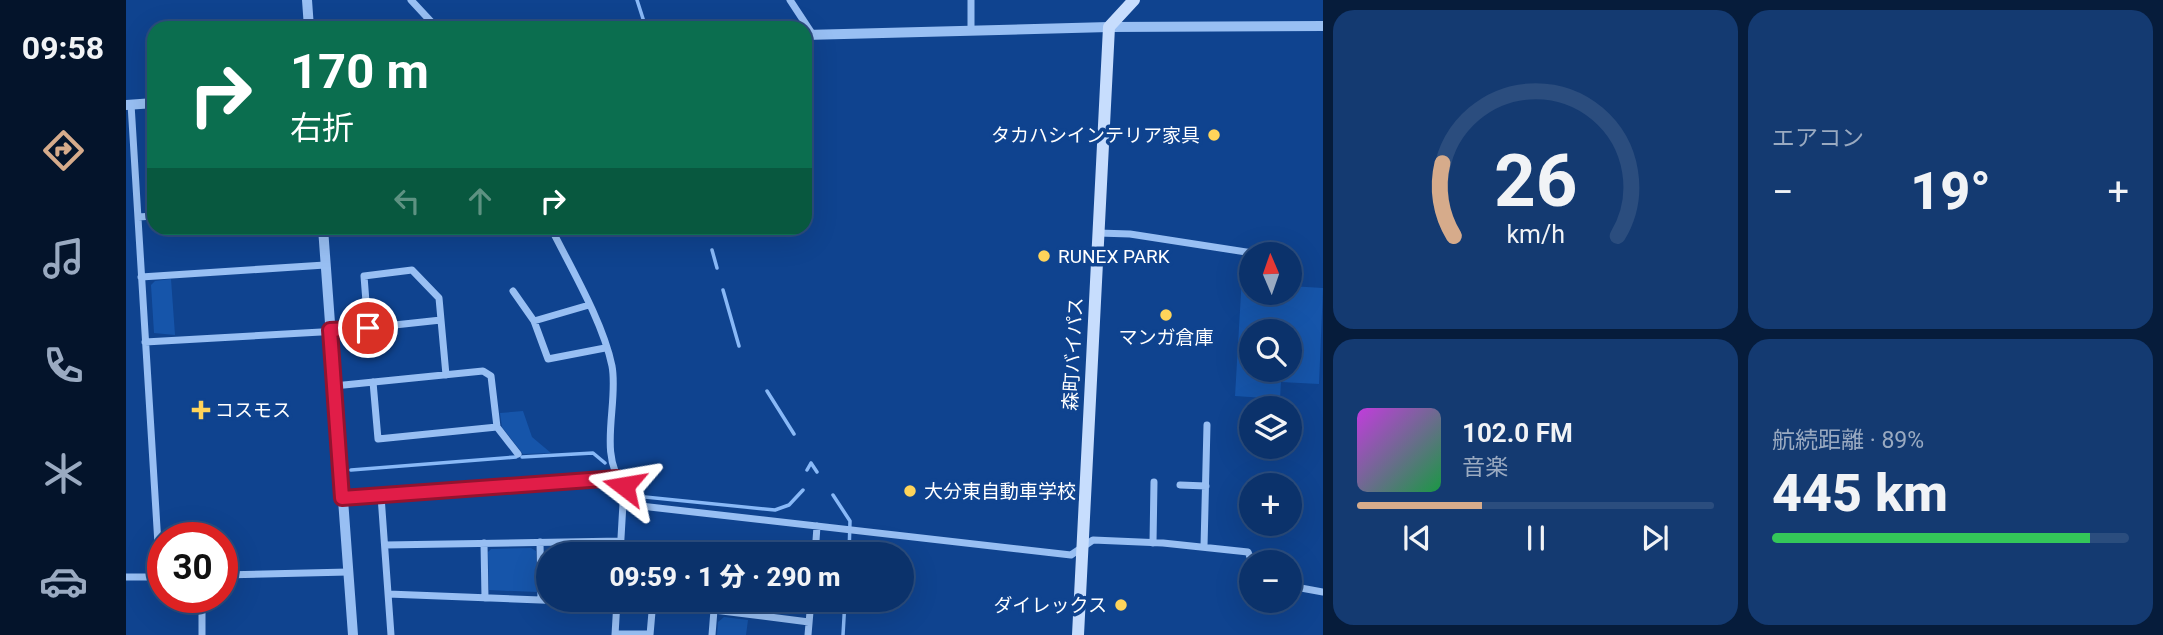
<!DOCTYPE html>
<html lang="ja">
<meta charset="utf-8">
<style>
:root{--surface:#0b326b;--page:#143a71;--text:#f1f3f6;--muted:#9aaac1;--line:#2b4d7e;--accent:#d6ab8b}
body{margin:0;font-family:Roboto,"Noto Sans JP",sans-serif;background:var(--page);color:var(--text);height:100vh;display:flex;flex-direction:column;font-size:26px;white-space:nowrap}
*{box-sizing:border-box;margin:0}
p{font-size:23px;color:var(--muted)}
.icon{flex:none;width:38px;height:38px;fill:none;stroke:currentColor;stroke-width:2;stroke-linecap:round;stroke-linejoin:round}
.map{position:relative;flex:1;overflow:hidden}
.drawer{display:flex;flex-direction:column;gap:10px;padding:10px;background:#061c3b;width:840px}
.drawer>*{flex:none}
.banner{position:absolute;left:21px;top:21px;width:665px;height:214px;border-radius:21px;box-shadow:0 7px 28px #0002,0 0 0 2px var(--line);background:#0b6e4f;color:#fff;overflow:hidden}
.needle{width:46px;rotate:358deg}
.tools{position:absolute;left:1113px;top:242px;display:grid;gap:14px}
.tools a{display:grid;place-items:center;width:63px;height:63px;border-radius:50%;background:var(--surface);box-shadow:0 7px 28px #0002,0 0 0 2px var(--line);font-size:35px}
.speed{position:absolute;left:21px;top:522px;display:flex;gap:14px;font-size:35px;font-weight:700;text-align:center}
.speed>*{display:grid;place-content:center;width:91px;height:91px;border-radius:50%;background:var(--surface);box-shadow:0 7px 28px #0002,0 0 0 2px var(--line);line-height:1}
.speed .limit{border:10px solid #d22;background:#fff;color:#111}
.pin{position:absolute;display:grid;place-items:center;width:60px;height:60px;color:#fff;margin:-30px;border:4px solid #fff;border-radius:50%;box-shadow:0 2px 7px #0007}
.me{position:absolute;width:77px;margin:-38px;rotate:284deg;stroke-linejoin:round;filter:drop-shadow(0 0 5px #0008)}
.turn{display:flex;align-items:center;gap:24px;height:147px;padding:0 28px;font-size:32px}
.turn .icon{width:91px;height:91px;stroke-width:2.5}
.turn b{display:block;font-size:49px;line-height:60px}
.lanes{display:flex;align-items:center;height:66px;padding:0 28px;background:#0003;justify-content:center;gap:35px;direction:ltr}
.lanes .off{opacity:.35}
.big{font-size:52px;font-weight:800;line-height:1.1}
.drawer .widget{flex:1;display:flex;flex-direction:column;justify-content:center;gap:10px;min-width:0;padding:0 24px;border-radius:21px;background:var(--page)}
.drawer .dial{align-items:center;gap:0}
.dial svg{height:182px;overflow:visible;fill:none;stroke:var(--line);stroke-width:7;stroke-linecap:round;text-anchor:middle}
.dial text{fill:var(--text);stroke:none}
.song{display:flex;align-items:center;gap:21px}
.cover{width:84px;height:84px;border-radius:10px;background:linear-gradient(135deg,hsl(290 70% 55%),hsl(140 70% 35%))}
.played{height:7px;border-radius:4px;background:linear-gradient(90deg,var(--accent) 35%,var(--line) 35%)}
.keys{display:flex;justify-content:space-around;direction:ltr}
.heat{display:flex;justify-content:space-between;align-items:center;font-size:38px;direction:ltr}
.charge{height:10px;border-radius:5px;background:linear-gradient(90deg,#34c759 89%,var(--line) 0)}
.drawer .tiles{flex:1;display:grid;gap:10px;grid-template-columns:repeat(2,1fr)}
.trip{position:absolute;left:410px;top:542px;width:378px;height:70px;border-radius:35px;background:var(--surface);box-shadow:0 7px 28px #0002,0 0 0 2px var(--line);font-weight:800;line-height:70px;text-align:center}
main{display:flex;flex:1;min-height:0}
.dock{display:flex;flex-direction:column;width:126px;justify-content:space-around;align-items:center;background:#04142b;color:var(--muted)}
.dock .icon{width:49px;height:49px}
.dock .on{color:var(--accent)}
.dock b{font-size:32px;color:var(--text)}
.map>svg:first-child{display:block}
.green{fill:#1655aa;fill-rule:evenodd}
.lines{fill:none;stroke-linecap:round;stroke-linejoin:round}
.stream{stroke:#89b9f7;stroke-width:3.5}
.minor{stroke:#98bff3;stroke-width:7}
.tertiary{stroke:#98bff3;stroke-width:10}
.secondary{stroke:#c7ddfd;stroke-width:12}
.route-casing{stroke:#92132f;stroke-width:18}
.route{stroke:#e11d48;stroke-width:12}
.poi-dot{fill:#ffd45a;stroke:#0f438f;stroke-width:2.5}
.labels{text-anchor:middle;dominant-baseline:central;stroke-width:7;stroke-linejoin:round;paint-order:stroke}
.poi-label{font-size:19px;fill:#fff;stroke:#0f438f;text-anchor:start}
.street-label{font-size:19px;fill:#fff;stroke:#0f438f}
</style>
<main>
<nav class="dock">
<b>09:58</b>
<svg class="icon on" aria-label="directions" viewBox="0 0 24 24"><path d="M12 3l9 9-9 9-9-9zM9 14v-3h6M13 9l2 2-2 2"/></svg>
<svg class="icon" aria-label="music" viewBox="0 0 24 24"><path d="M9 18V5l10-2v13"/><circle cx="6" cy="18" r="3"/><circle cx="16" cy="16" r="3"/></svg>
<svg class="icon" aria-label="phone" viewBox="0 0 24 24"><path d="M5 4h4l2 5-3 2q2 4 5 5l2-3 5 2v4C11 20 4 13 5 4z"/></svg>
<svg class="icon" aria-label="climate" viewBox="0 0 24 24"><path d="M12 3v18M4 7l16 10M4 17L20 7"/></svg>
<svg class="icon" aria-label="car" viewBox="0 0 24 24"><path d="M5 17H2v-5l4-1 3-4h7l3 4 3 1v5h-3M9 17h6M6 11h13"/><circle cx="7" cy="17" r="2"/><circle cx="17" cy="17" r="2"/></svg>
</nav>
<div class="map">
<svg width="1197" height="635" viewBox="0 0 1197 635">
<rect width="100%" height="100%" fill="#0f438f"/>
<path class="green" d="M1117,259l8,1v32h39v-6l33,2 -4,96 -38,-2 -1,17 -45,-3zM1125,331h39v38h-39z
M45,279l4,56 -21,-2 -3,-48 4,-4z
M397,411l9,26 19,16 -28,1 -21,-27 -2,-14z
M405,548l5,3 1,41 -48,-2 -1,-38 3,-3z
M598,617l24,3 -2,15h-29l1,-13z"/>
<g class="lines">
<path class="stream" d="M511,0l9,28
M581,228l2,5
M586,250l5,18
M597,290l16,56
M641,391l27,43
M396,457l71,-4 12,10
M685,463l6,9
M225,470l165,-13
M681,470l4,-7
M707,495l17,26 -1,34
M519,497l130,13 14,-5 14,-15
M717,635l2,-35"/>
<path class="minor" d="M285,0l26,28
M664,0l23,35
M845,31v-31
M5,104l29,473
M12,217l16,-1
M425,228c20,40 52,94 61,138 7,37 -15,89 12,120l-4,69
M972,233l32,1 129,20
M15,277l184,-12
M387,291l21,30 14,38 57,-11
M408,321l55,-16
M242,328l-4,-52 48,-6 27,28 7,77
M19,342l194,-11 102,-11
M208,386l149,-15 8,5 6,51 -119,12 -5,-57
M371,427l21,27
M1054,485l26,1
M255,496l10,139
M217,498l274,-20
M497,504l448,51 22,-15 70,3 85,9 4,10
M414,542l1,58
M358,543l1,55
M1027,543l1,-61
M259,545l236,-4
M1078,547l3,-122
M530,555l1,-10 76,10
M689,555l2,-29
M96,575l126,-3
M0,577h36
M1164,586l33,6
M262,594l229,9
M76,597v38
M489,634h35
M489,635l2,-34
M524,635l3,-35
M586,635l2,-25 95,12
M682,635l3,-35"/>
<path class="tertiary" d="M181,0l2,28
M679,35l304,-8 214,-1
M0,105l28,-2
M197,228l30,407"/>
<path class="secondary" d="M952,635l31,-608 25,-27"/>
</g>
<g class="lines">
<defs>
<path id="route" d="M242,328l-38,2 12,168 275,-20 7,8"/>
</defs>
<use href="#route" class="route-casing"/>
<use href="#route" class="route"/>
</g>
<g class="poi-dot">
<circle cx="1088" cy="135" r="7"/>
<circle cx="918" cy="256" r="7"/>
<circle cx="1040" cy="315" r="7"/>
<path d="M71.5 399.5h7v7h7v7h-7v7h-7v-7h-7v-7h7z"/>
<circle cx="784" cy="491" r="7"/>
<circle cx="995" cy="605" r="7"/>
</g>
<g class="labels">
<g class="poi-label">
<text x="1074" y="135" text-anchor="end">タカハシインテリア家具</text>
<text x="932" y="256">RUNEX PARK</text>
<text x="1040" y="337" text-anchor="middle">マンガ倉庫</text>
<text x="89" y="410">コスモス</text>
<text x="798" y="491">大分東自動車学校</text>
<text x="981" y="605" text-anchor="end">ダイレックス</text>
</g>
<g class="street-label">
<text transform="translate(947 354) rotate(-87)">森町バイパス</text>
</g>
</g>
</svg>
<div class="tools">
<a><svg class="needle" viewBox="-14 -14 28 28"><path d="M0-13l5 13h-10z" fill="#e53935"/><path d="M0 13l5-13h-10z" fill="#9aaac1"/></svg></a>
<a><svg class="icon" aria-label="search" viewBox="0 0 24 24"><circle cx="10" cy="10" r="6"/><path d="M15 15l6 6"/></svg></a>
<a><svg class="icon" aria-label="layers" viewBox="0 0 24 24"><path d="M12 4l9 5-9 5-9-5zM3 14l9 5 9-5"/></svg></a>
<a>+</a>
<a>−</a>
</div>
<div class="speed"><div class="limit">30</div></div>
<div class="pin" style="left:242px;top:328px;background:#d93025"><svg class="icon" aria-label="arrive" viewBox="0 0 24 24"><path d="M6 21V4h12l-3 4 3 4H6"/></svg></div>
<svg class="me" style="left:498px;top:486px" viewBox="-20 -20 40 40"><path d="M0-17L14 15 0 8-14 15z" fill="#e11d48" stroke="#fff" stroke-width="4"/></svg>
<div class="trip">09:59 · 1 分 · 290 m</div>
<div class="banner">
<div class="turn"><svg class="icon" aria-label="right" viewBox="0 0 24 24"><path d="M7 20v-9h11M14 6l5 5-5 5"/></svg><div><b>170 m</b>右折</div></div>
<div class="lanes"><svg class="icon off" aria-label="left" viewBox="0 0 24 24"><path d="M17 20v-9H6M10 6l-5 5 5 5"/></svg><svg class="icon off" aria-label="ahead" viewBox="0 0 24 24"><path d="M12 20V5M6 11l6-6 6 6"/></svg><svg class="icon" aria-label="right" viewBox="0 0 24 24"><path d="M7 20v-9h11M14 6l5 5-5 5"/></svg></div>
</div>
</div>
<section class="drawer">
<div class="tiles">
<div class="widget dial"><svg viewBox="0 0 100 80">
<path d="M14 69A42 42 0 1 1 86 69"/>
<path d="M14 69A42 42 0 0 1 9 37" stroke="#d6ab8b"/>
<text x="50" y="56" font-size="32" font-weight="700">26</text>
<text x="50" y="72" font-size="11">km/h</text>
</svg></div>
<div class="widget"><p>エアコン</p>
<div class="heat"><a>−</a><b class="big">19°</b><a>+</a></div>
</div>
<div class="widget">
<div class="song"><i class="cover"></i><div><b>102.0 FM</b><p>音楽</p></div></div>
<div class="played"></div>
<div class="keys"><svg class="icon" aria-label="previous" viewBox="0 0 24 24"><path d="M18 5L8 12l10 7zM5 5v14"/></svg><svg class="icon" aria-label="pause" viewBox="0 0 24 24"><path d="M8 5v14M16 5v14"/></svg><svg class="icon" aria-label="next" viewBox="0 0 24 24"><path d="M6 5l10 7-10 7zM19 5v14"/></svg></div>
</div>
<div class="widget"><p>航続距離 · 89%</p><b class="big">445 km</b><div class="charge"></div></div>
</div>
</section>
</main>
